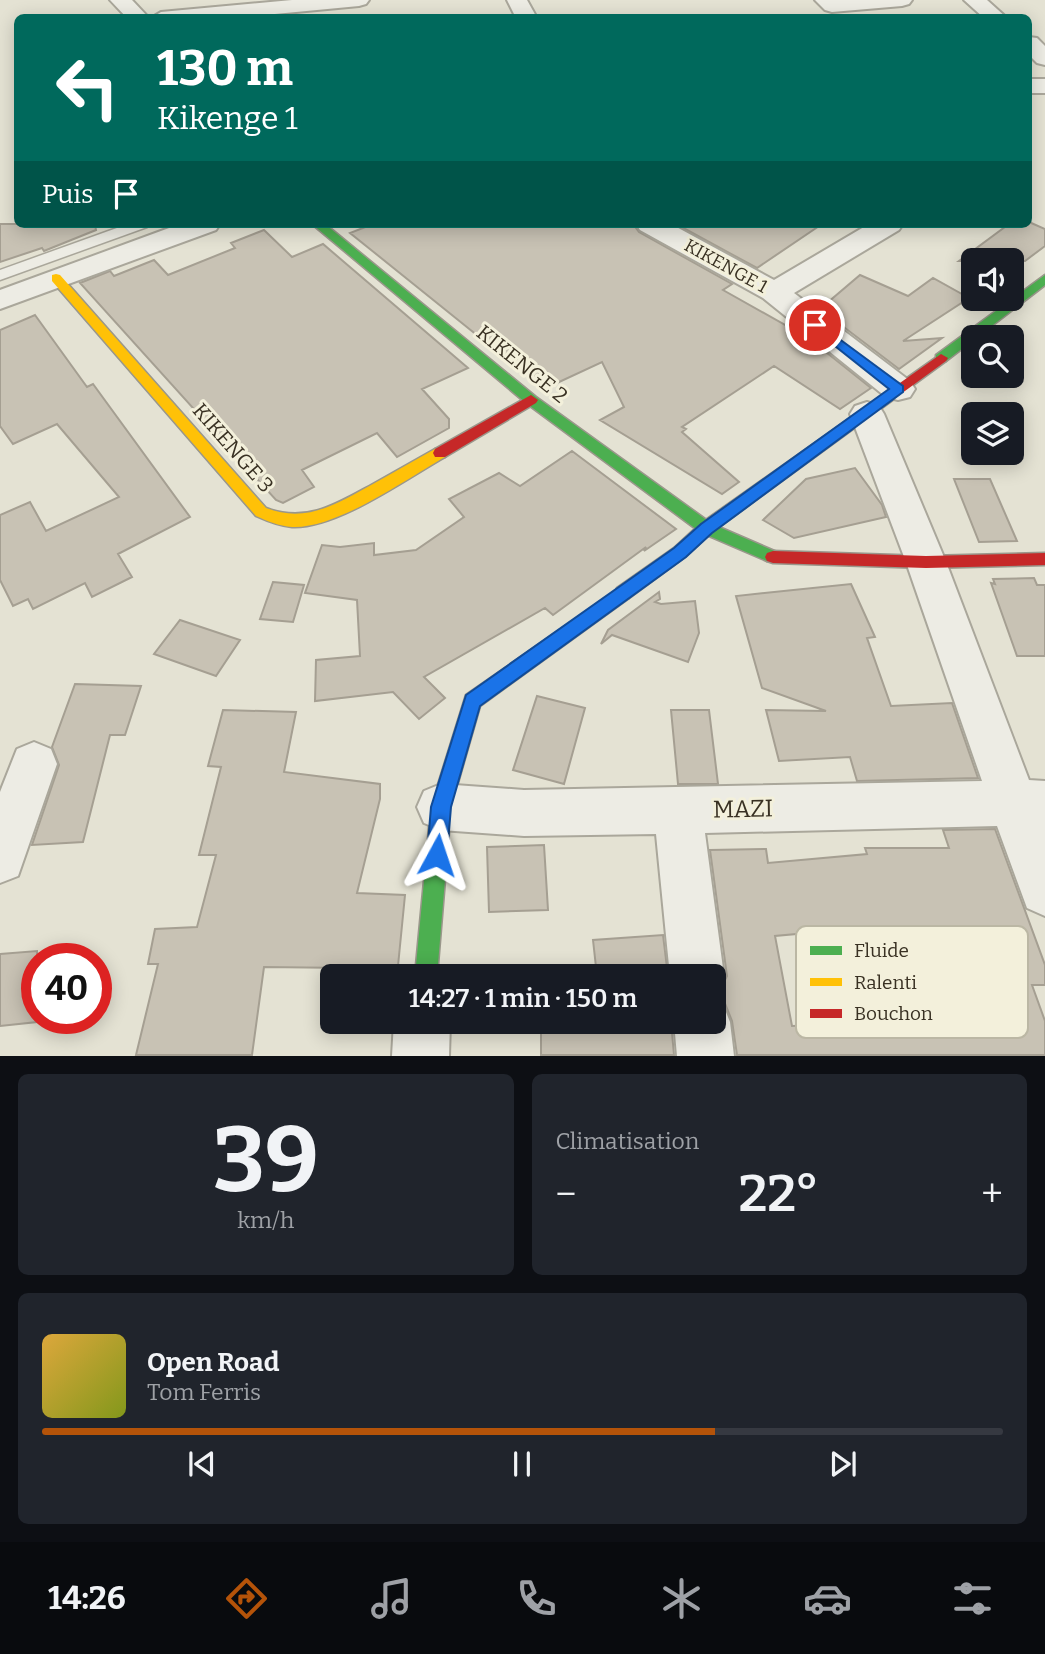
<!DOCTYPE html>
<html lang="fr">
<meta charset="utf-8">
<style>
:root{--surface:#171b24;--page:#20242c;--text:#f1f3f6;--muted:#9ea1a6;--line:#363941;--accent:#b45309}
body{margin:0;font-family:Bitter,serif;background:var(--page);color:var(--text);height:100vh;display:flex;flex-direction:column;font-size:26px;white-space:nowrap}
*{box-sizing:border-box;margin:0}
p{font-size:23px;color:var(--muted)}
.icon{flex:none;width:38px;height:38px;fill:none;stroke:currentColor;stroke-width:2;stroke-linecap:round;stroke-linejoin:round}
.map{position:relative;height:1056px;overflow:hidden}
.side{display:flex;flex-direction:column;gap:18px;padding:18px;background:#0d0f14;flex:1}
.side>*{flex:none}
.guide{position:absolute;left:14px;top:14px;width:1018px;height:214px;border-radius:10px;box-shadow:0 4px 18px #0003;background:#00695c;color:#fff;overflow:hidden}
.controls{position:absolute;left:961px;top:248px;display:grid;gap:14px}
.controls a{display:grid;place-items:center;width:63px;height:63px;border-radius:10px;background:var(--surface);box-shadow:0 4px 18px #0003;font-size:35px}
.speed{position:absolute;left:21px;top:943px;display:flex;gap:14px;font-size:35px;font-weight:700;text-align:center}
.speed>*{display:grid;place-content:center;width:91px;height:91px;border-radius:50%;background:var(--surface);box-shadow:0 4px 18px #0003;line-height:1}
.speed .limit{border:10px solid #d22;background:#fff;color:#111}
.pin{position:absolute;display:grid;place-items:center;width:60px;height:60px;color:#fff;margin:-30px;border:4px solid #fff;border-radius:50%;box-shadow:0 2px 7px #0007}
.me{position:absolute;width:77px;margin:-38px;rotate:5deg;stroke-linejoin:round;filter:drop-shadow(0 0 5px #0008)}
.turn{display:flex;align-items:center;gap:24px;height:147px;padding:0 28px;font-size:32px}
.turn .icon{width:91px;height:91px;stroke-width:2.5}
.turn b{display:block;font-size:49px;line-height:60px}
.then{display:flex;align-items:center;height:66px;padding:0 28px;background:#0003;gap:14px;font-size:26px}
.big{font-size:52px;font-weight:600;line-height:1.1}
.side .tile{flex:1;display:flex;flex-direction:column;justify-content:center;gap:10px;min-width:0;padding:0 24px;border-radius:10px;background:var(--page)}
.side .dial{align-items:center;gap:0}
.dial b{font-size:91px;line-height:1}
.song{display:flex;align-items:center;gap:21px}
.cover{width:84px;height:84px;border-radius:10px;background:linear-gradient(135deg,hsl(40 70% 55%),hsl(70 70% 35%))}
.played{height:7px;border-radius:4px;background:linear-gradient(90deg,var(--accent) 70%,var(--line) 70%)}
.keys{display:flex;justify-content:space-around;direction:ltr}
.heat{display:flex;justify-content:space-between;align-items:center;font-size:38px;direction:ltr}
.side .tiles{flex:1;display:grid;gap:18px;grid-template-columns:1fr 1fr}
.tile:last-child{grid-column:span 2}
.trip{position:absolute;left:320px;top:964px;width:406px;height:70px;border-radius:10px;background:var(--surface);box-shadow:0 4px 18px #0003;font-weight:600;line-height:70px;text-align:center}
.dock{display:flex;height:112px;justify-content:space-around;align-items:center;background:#090b0e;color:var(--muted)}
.dock .icon{width:49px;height:49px}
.dock .active{color:var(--accent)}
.dock b{font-size:32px;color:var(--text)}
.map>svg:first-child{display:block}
.building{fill:#c8c2b4;stroke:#a59f92;stroke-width:2;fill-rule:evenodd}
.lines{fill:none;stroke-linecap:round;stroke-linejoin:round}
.lane-casing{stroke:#aaa79b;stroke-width:3}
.street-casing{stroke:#aaa79b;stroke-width:4}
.fast-casing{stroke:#9a978b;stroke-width:3}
.slow-casing{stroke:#9a978b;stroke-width:3}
.jam-casing{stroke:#9a978b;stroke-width:3}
.lane{fill:#edece4;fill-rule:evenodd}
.street{fill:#edece4;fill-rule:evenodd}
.fast{fill:#4caf50;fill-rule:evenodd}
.slow{fill:#ffc107;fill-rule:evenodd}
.jam{fill:#c62828;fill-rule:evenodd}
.route{fill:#1a73e8;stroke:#114b97;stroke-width:2}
.labels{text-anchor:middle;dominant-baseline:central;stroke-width:6;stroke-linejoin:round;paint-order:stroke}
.far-street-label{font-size:18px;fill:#393123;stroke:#f3f0db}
.street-label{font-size:21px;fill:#393123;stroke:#f3f0db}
.near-street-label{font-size:24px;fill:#393123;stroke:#f3f0db}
.key{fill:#f3f0db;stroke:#bbb7a4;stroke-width:2}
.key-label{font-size:19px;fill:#393123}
</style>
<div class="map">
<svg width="1045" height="1056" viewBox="0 0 1045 1056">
<rect width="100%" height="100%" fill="#e4e2d3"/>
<path class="building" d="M1029,222l16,7v17l-20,15h-66l50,-37z
M0,224h95l1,6 -52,21 -2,-3 -42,14z
M373,224h260l6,8 93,52 -9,6 73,41 1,-2 74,59 -31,21 -66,-43 -92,61 4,2 -4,3 57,50 -17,12 -122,-74 24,-13 -22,-45 -58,27 -194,-156z
M676,224h146l-65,44z
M264,230l28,27 31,-13 145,124 -46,21 27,30v9l-52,29 -20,-24 -75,37 12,17 -31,16 -7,-3 -196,-217 30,-12 4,5 40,-16 14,15 67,-27 -4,-5z
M860,275l48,21 25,-18 36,20 -66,43 39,-3 -43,31 -79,-60z
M35,315l52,72 6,-3 97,133 -72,37 14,23 -40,20 -7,-14 -52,26 -5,-10 -15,7 -13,-26v-65l30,-13 16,29 73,-34 -62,-73 -44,20 -13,-18v-96z
M572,451l104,78 -32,22 2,-4 -93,68 -8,-7 -121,69 21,21 -26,21 -26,-27 -78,9 1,-41 44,-4 -3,-56 -52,-7 17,-48 18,2 34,-4v12l42,-5 48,-33 -15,-18 50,-26 21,13z
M855,468l27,37 4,12 -92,21 -31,-18 43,-41z
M954,479h36l27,62 -38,1z
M1034,578l3,7h8v71h-28l-26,-73 4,1 -2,-5z
M273,582l31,3 -11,37 -33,-3z
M851,584l24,53 -8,1 24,68 61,-3 26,75 -121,3 -7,-24 -71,4 -13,-51 60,1 -64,-23 -26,-92z
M659,592l1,7 -5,3 6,2 34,-3 4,32 -11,29 -76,-27 -11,9 7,-14z
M180,620l60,20 -24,36 -62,-22z
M75,684l66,2 -16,49h-15l-27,107 -51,3 27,-80 -7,-18z
M537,696l48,12 -21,76 -51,-14z
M223,710l73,2 -12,60 96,12v15l-23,94 48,2 -8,81 -49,-1 1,-7 -85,-1 -12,88h-116l22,-91h-10l7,-35 42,-2 19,-72h-17l22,-88 -13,-1z
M671,710h38l9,74h-40z
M995,829l50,136v20h-13l13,36v34h-308l-5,-34 -8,-20 -8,-4 11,-21 -17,-126 56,-1 2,14 99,-9 -2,-6h84l-6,-18zM885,926l24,96 -117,4 -17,-90z
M544,845l4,65 -59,2 -2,-65z
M663,935l5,41h-71l-4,-36z
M37,951v71l-37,4v-72z
M541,1022h130l3,33h-133z"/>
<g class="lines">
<defs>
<path id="lane" d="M128,224h22l-3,3 -147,53v-10z"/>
<path id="street" d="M110,0h22l17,18h-22z
M292,0h77l-3,4 -7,2 -125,12h-83l10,-6z
M507,0h20l10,18h-21z
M815,0h97l-3,4 -7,2 -70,6 -7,-2z
M964,0h23l20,18h-23z
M1029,37l8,1 8,8v19l-8,-2 -8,-8z
M1029,79h16v14h-16z
M180,224h40l-4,6 -216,79v-19z
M636,224h35l103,56 95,-56h34l-4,6 -105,63 116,88 5,8 -5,8 -12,3 -12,-3 -123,-99 -123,-68z
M867,402l12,4 5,8 62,148 83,218 16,1v135l-18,-8 -30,-82 -292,7 19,143 -10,20v-20h-44l-14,-142 -132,2 -83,-6 -17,-7 -7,-16 7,-16 17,-7 83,6 458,-9 -76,-219 -56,-148 5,-8z
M34,742l17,7 6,15 -39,112 -18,7v-91l17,-43z
M714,999l8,3 8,20 4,34h-57l-3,-34h40z
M394,1022h56l-1,34h-57z"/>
<path id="fast" d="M312,224h13l211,173 176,127 67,29 2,4 -2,4h-12l-67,-29 -174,-129z
M1045,275v10l-99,76h-10v-6z
M623,586l6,2 2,5 -2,5 -149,108 -29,101 -14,169h-22l16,-169 35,-112z"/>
<path id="slow" d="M56,274l4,1 206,233c41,16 72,-5 107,-24 21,-12 41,-23 62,-35l5,-1 7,5 -2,4c-39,22 -108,72 -153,70 -13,-1 -25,-6 -36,-11l-204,-235v-6z"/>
<path id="jam" d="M941,354l7,4 -2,3 -234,171 -26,24 -57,42 -6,2 -6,-2 -2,-5 2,-5 57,-40 26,-24z
M531,395l7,5 -2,3 -91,54h-10l-2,-4 2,-4z
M773,551l153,5 119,-3v12l-119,3 -153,-5 -6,-2 -2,-4 2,-4z"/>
</defs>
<use href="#lane" class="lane-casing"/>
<use href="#street" class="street-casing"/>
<use href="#fast" class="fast-casing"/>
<use href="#slow" class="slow-casing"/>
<use href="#jam" class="jam-casing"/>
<use href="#lane" class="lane"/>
<use href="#street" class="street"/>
<use href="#fast" class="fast"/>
<use href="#slow" class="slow"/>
<use href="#jam" class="jam"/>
</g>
<path class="route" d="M815,321l88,65v6l-191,141 -26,24 -206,149 -29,101 -4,48 -3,7 -7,3 -7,-3 -3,-7 4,-48 35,-112 208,-147 27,-24 188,-135 -78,-62v-5z"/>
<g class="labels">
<g class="far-street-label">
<text transform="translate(726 266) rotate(29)">KIKENGE 1</text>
</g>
<g class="street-label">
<text transform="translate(522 364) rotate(39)">KIKENGE 2</text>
<text transform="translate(233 448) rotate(49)">KIKENGE 3</text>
</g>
<g class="near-street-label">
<text transform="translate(743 809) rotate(-1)">MAZI</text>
</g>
</g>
<rect x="796" y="926" width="232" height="112" rx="10" class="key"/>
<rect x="810" y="946" width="32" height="9" fill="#4caf50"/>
<rect x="810" y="978" width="32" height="8" fill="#ffc107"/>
<rect x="810" y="1009" width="32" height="9" fill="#c62828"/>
<g class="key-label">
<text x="854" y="957">Fluide</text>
<text x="854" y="989">Ralenti</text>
<text x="854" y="1020">Bouchon</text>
</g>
</svg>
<div class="controls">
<a><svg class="icon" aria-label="sound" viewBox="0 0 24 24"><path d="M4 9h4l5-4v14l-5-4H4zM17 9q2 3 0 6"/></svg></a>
<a><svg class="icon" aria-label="search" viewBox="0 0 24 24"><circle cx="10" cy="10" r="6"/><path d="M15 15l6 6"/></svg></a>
<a><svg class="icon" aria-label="layers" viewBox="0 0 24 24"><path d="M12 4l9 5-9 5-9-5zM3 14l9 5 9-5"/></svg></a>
</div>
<div class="speed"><div class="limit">40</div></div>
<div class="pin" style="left:815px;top:325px;background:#d93025"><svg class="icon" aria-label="arrive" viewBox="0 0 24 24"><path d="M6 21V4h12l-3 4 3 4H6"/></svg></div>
<svg class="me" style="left:437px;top:855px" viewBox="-20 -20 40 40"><path d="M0-17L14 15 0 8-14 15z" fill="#1a73e8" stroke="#fff" stroke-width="4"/></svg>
<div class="trip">14:27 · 1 min · 150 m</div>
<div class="guide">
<div class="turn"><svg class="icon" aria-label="left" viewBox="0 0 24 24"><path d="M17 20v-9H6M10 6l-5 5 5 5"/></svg><div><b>130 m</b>Kikenge 1</div></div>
<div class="then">Puis<svg class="icon" aria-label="arrive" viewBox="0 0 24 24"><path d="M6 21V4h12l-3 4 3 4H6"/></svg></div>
</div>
</div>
<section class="side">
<div class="tiles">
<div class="tile dial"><b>39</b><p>km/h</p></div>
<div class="tile"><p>Climatisation</p>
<div class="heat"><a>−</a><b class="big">22°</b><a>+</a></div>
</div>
<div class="tile">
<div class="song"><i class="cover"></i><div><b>Open Road</b><p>Tom Ferris</p></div></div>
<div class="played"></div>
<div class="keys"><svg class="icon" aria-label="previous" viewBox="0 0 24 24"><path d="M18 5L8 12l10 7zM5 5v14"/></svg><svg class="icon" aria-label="pause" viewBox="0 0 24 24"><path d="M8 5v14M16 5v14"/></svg><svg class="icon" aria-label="next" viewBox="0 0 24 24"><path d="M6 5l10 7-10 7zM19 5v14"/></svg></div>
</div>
</div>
</section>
<nav class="dock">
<b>14:26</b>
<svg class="icon active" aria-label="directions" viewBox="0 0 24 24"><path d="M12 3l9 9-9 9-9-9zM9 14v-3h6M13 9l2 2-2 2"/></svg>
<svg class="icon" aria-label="music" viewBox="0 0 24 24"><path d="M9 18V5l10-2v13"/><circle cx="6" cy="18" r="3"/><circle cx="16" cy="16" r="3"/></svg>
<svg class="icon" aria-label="phone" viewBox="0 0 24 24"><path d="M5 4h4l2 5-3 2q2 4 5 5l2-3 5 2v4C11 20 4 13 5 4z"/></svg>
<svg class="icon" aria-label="climate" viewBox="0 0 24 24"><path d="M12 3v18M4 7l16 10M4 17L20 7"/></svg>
<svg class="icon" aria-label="car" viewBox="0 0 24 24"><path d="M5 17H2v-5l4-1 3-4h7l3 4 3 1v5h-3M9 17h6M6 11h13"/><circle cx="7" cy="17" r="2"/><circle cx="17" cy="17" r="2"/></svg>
<svg class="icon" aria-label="filters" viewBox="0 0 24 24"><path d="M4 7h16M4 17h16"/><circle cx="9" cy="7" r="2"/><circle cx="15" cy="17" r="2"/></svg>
</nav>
